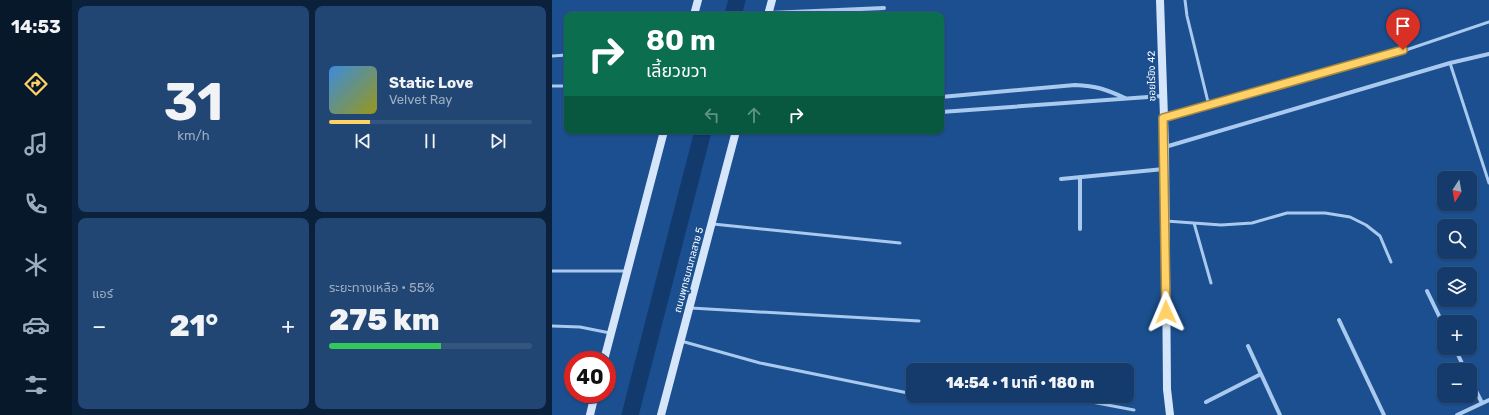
<!DOCTYPE html>
<html lang="th">
<meta charset="utf-8">
<style>
:root{--surface:#143b6b;--page:#214673;--text:#f1f3f6;--muted:#9dadc1;--line:#33557e;--accent:#ffd166}
body{margin:0;font-family:Rubik,"Noto Sans Thai",sans-serif;background:var(--page);color:var(--text);height:100vh;display:flex;flex-direction:column;font-size:15px;white-space:nowrap}
*{box-sizing:border-box;margin:0}
p{font-size:13px;color:var(--muted)}
.icon{flex:none;width:22px;height:22px;fill:none;stroke:currentColor;stroke-width:2;stroke-linecap:round;stroke-linejoin:round}
.map{position:relative;flex:1;overflow:hidden}
.drawer{display:flex;flex-direction:column;gap:6px;padding:6px;background:#0b203b;width:480px}
.drawer>*{flex:none}
.top-card{position:absolute;left:12px;top:12px;width:380px;height:122px;border-radius:8px;box-shadow:0 1px 3px #0004,0 0 0 1px var(--line);background:#0b6e4f;color:#fff;overflow:hidden}
.needle{width:26px;rotate:191deg}
.tools{position:absolute;left:885px;top:171px;display:grid;gap:8px}
.tools a{display:grid;place-items:center;width:40px;height:40px;border-radius:8px;background:var(--surface);box-shadow:0 1px 3px #0004,0 0 0 1px var(--line);font-size:20px}
.speed{position:absolute;left:12px;top:351px;display:flex;gap:8px;font-size:20px;font-weight:700;text-align:center}
.speed>*{display:grid;place-content:center;width:52px;height:52px;border-radius:50%;background:var(--surface);box-shadow:0 1px 3px #0004,0 0 0 1px var(--line);line-height:1}
.speed .limit{border:6px solid #d22;background:#fff;color:#111}
.pin{position:absolute;display:grid;place-items:center;width:34px;height:34px;color:#fff;margin:-41px -17px;border-radius:50% 50% 50% 0;rotate:-45deg;box-shadow:0 0 4px #0007}
.pin .icon{rotate:45deg}
.me{position:absolute;width:44px;margin:-22px;rotate:359deg;stroke-linejoin:round;filter:drop-shadow(0 0 3px #0008)}
.turn{display:flex;align-items:center;gap:14px;height:84px;padding:0 16px;font-size:18px}
.turn .icon{width:52px;height:52px;stroke-width:2.5}
.turn b{display:block;font-size:28px;line-height:34px}
.lanes{display:flex;align-items:center;height:38px;padding:0 16px;background:#0003;justify-content:center;gap:20px;direction:ltr}
.lanes .off{opacity:.35}
.big{font-size:30px;font-weight:800;line-height:1.1}
.drawer .widget{flex:1;display:flex;flex-direction:column;justify-content:center;gap:6px;min-width:0;padding:0 14px;border-radius:8px;background:var(--page)}
.drawer .dial{align-items:center;gap:0}
.dial b{font-size:52px;line-height:1}
.song{display:flex;align-items:center;gap:12px}
.cover{width:48px;height:48px;border-radius:6px;background:linear-gradient(135deg,hsl(210 70% 55%),hsl(60 70% 35%))}
.played{height:4px;border-radius:2px;background:linear-gradient(90deg,var(--accent) 20%,var(--line) 20%)}
.keys{display:flex;justify-content:space-around;direction:ltr}
.heat{display:flex;justify-content:space-between;align-items:center;font-size:22px;direction:ltr}
.charge{height:6px;border-radius:3px;background:linear-gradient(90deg,#34c759 55%,var(--line) 0)}
.drawer .tiles{flex:1;display:grid;gap:6px;grid-template-columns:repeat(2,1fr)}
.trip{position:absolute;left:354px;top:363px;width:228px;height:40px;border-radius:8px;background:var(--surface);box-shadow:0 1px 3px #0004,0 0 0 1px var(--line);font-weight:800;line-height:40px;text-align:center}
main{display:flex;flex:1;min-height:0}
.tab-bar{display:flex;flex-direction:column;width:72px;justify-content:space-around;align-items:center;background:#08182b;color:var(--muted)}
.tab-bar .icon{width:28px;height:28px}
.tab-bar .selected{color:var(--accent)}
.tab-bar b{font-size:18px;color:var(--text)}
.map>svg:first-child{display:block}
.lines{fill:none;stroke-linecap:round;stroke-linejoin:round}
.canal{stroke:#123a6d;stroke-width:17}
.lane{stroke:#a9c9ee;stroke-width:3}
.street{stroke:#a9c9ee;stroke-width:4}
.secondary{stroke:#d6e6fa;stroke-width:8}
.route-casing{stroke:#a68842;stroke-width:10}
.route{stroke:#ffd166;stroke-width:7}
.labels{text-anchor:middle;dominant-baseline:central;stroke-width:4;stroke-linejoin:round;paint-order:stroke}
.street-label{font-size:10px;fill:#fff;stroke:#1b4f8f}
</style>
<main>
<nav class="tab-bar">
<b>14:53</b>
<svg class="icon selected" aria-label="directions" viewBox="0 0 24 24"><path d="M12 3l9 9-9 9-9-9zM9 14v-3h6M13 9l2 2-2 2"/></svg>
<svg class="icon" aria-label="music" viewBox="0 0 24 24"><path d="M9 18V5l10-2v13"/><circle cx="6" cy="18" r="3"/><circle cx="16" cy="16" r="3"/></svg>
<svg class="icon" aria-label="phone" viewBox="0 0 24 24"><path d="M5 4h4l2 5-3 2q2 4 5 5l2-3 5 2v4C11 20 4 13 5 4z"/></svg>
<svg class="icon" aria-label="climate" viewBox="0 0 24 24"><path d="M12 3v18M4 7l16 10M4 17L20 7"/></svg>
<svg class="icon" aria-label="car" viewBox="0 0 24 24"><path d="M5 17H2v-5l4-1 3-4h7l3 4 3 1v5h-3M9 17h6M6 11h13"/><circle cx="7" cy="17" r="2"/><circle cx="17" cy="17" r="2"/></svg>
<svg class="icon" aria-label="filters" viewBox="0 0 24 24"><path d="M4 7h16M4 17h16"/><circle cx="9" cy="7" r="2"/><circle cx="15" cy="17" r="2"/></svg>
</nav>
<section class="drawer">
<div class="tiles">
<div class="widget dial"><b>31</b><p>km/h</p></div>
<div class="widget">
<div class="song"><i class="cover"></i><div><b>Static Love</b><p>Velvet Ray</p></div></div>
<div class="played"></div>
<div class="keys"><svg class="icon" aria-label="previous" viewBox="0 0 24 24"><path d="M18 5L8 12l10 7zM5 5v14"/></svg><svg class="icon" aria-label="pause" viewBox="0 0 24 24"><path d="M8 5v14M16 5v14"/></svg><svg class="icon" aria-label="next" viewBox="0 0 24 24"><path d="M6 5l10 7-10 7zM19 5v14"/></svg></div>
</div>
<div class="widget"><p>แอร์</p>
<div class="heat"><a>−</a><b class="big">21°</b><a>+</a></div>
</div>
<div class="widget"><p>ระยะทางเหลือ · 55%</p><b class="big">275 km</b><div class="charge"></div></div>
</div>
</section>
<div class="map">
<svg width="937" height="415" viewBox="0 0 937 415">
<rect width="100%" height="100%" fill="#1b4f8f"/>
<g class="lines">
<path class="canal" d="M181,15l4,-15
M78,415l73,-284"/>
<path class="lane" d="M633,0l2,16 22,90
M0,56l15,-1
M898,63l39,120
M0,86h15
M613,118l238,-67 86,-29
M614,221l55,4 31,-2 35,-10h38l25,4 16,8 14,11 11,26
M642,223l17,60
M161,224l187,19
M0,271h75
M139,308l228,13
M0,326l28,1 30,6
M129,341l79,22 153,31
M381,396h4
M508,396l74,14"/>
<path class="street" d="M217,13l115,-5
M389,97l134,-12c22,1 30,4 50,13
M389,112l221,-16
M613,147l285,-84 39,-9
M509,179l103,-10
M528,229v-52
M875,291l17,35
M787,320l45,95
M696,346l32,69
M903,348l10,22
M918,379l12,24
M654,402l55,-28
M905,415l32,-15"/>
<path class="secondary" d="M608,0l5,147 2,242 3,26
M142,15l4,-15
M216,15l4,-15
M52,360l60,-229
M38,415l5,-21
M109,415l75,-284"/>
</g>
<g class="lines">
<defs>
<path id="route" d="M614,312l-3,-194 240,-68"/>
</defs>
<use href="#route" class="route-casing"/>
<use href="#route" class="route"/>
</g>
<g class="labels">
<g class="street-label">
<text transform="translate(600 76) rotate(-91)">ซอยไร่ขิง 42</text>
<text transform="translate(137 270) rotate(-75)">ถนนพุทธมณฑลสาย 5</text>
</g>
</g>
</svg>
<div class="tools">
<a><svg class="needle" viewBox="-14 -14 28 28"><path d="M0-13l5 13h-10z" fill="#e53935"/><path d="M0 13l5-13h-10z" fill="#9dadc1"/></svg></a>
<a><svg class="icon" aria-label="search" viewBox="0 0 24 24"><circle cx="10" cy="10" r="6"/><path d="M15 15l6 6"/></svg></a>
<a><svg class="icon" aria-label="layers" viewBox="0 0 24 24"><path d="M12 4l9 5-9 5-9-5zM3 14l9 5 9-5"/></svg></a>
<a>+</a>
<a>−</a>
</div>
<div class="speed"><div class="limit">40</div></div>
<div class="pin" style="left:851px;top:50px;background:#d93025"><svg class="icon" aria-label="arrive" viewBox="0 0 24 24"><path d="M6 21V4h12l-3 4 3 4H6"/></svg></div>
<svg class="me" style="left:614px;top:312px" viewBox="-20 -20 40 40"><path d="M0-17L14 15 0 8-14 15z" fill="#ffd166" stroke="#fff" stroke-width="4"/></svg>
<div class="trip">14:54 · 1 นาที · 180 m</div>
<div class="top-card">
<div class="turn"><svg class="icon" aria-label="right" viewBox="0 0 24 24"><path d="M7 20v-9h11M14 6l5 5-5 5"/></svg><div><b>80 m</b>เลี้ยวขวา</div></div>
<div class="lanes"><svg class="icon off" aria-label="left" viewBox="0 0 24 24"><path d="M17 20v-9H6M10 6l-5 5 5 5"/></svg><svg class="icon off" aria-label="ahead" viewBox="0 0 24 24"><path d="M12 20V5M6 11l6-6 6 6"/></svg><svg class="icon" aria-label="right" viewBox="0 0 24 24"><path d="M7 20v-9h11M14 6l5 5-5 5"/></svg></div>
</div>
</div>
</main>
